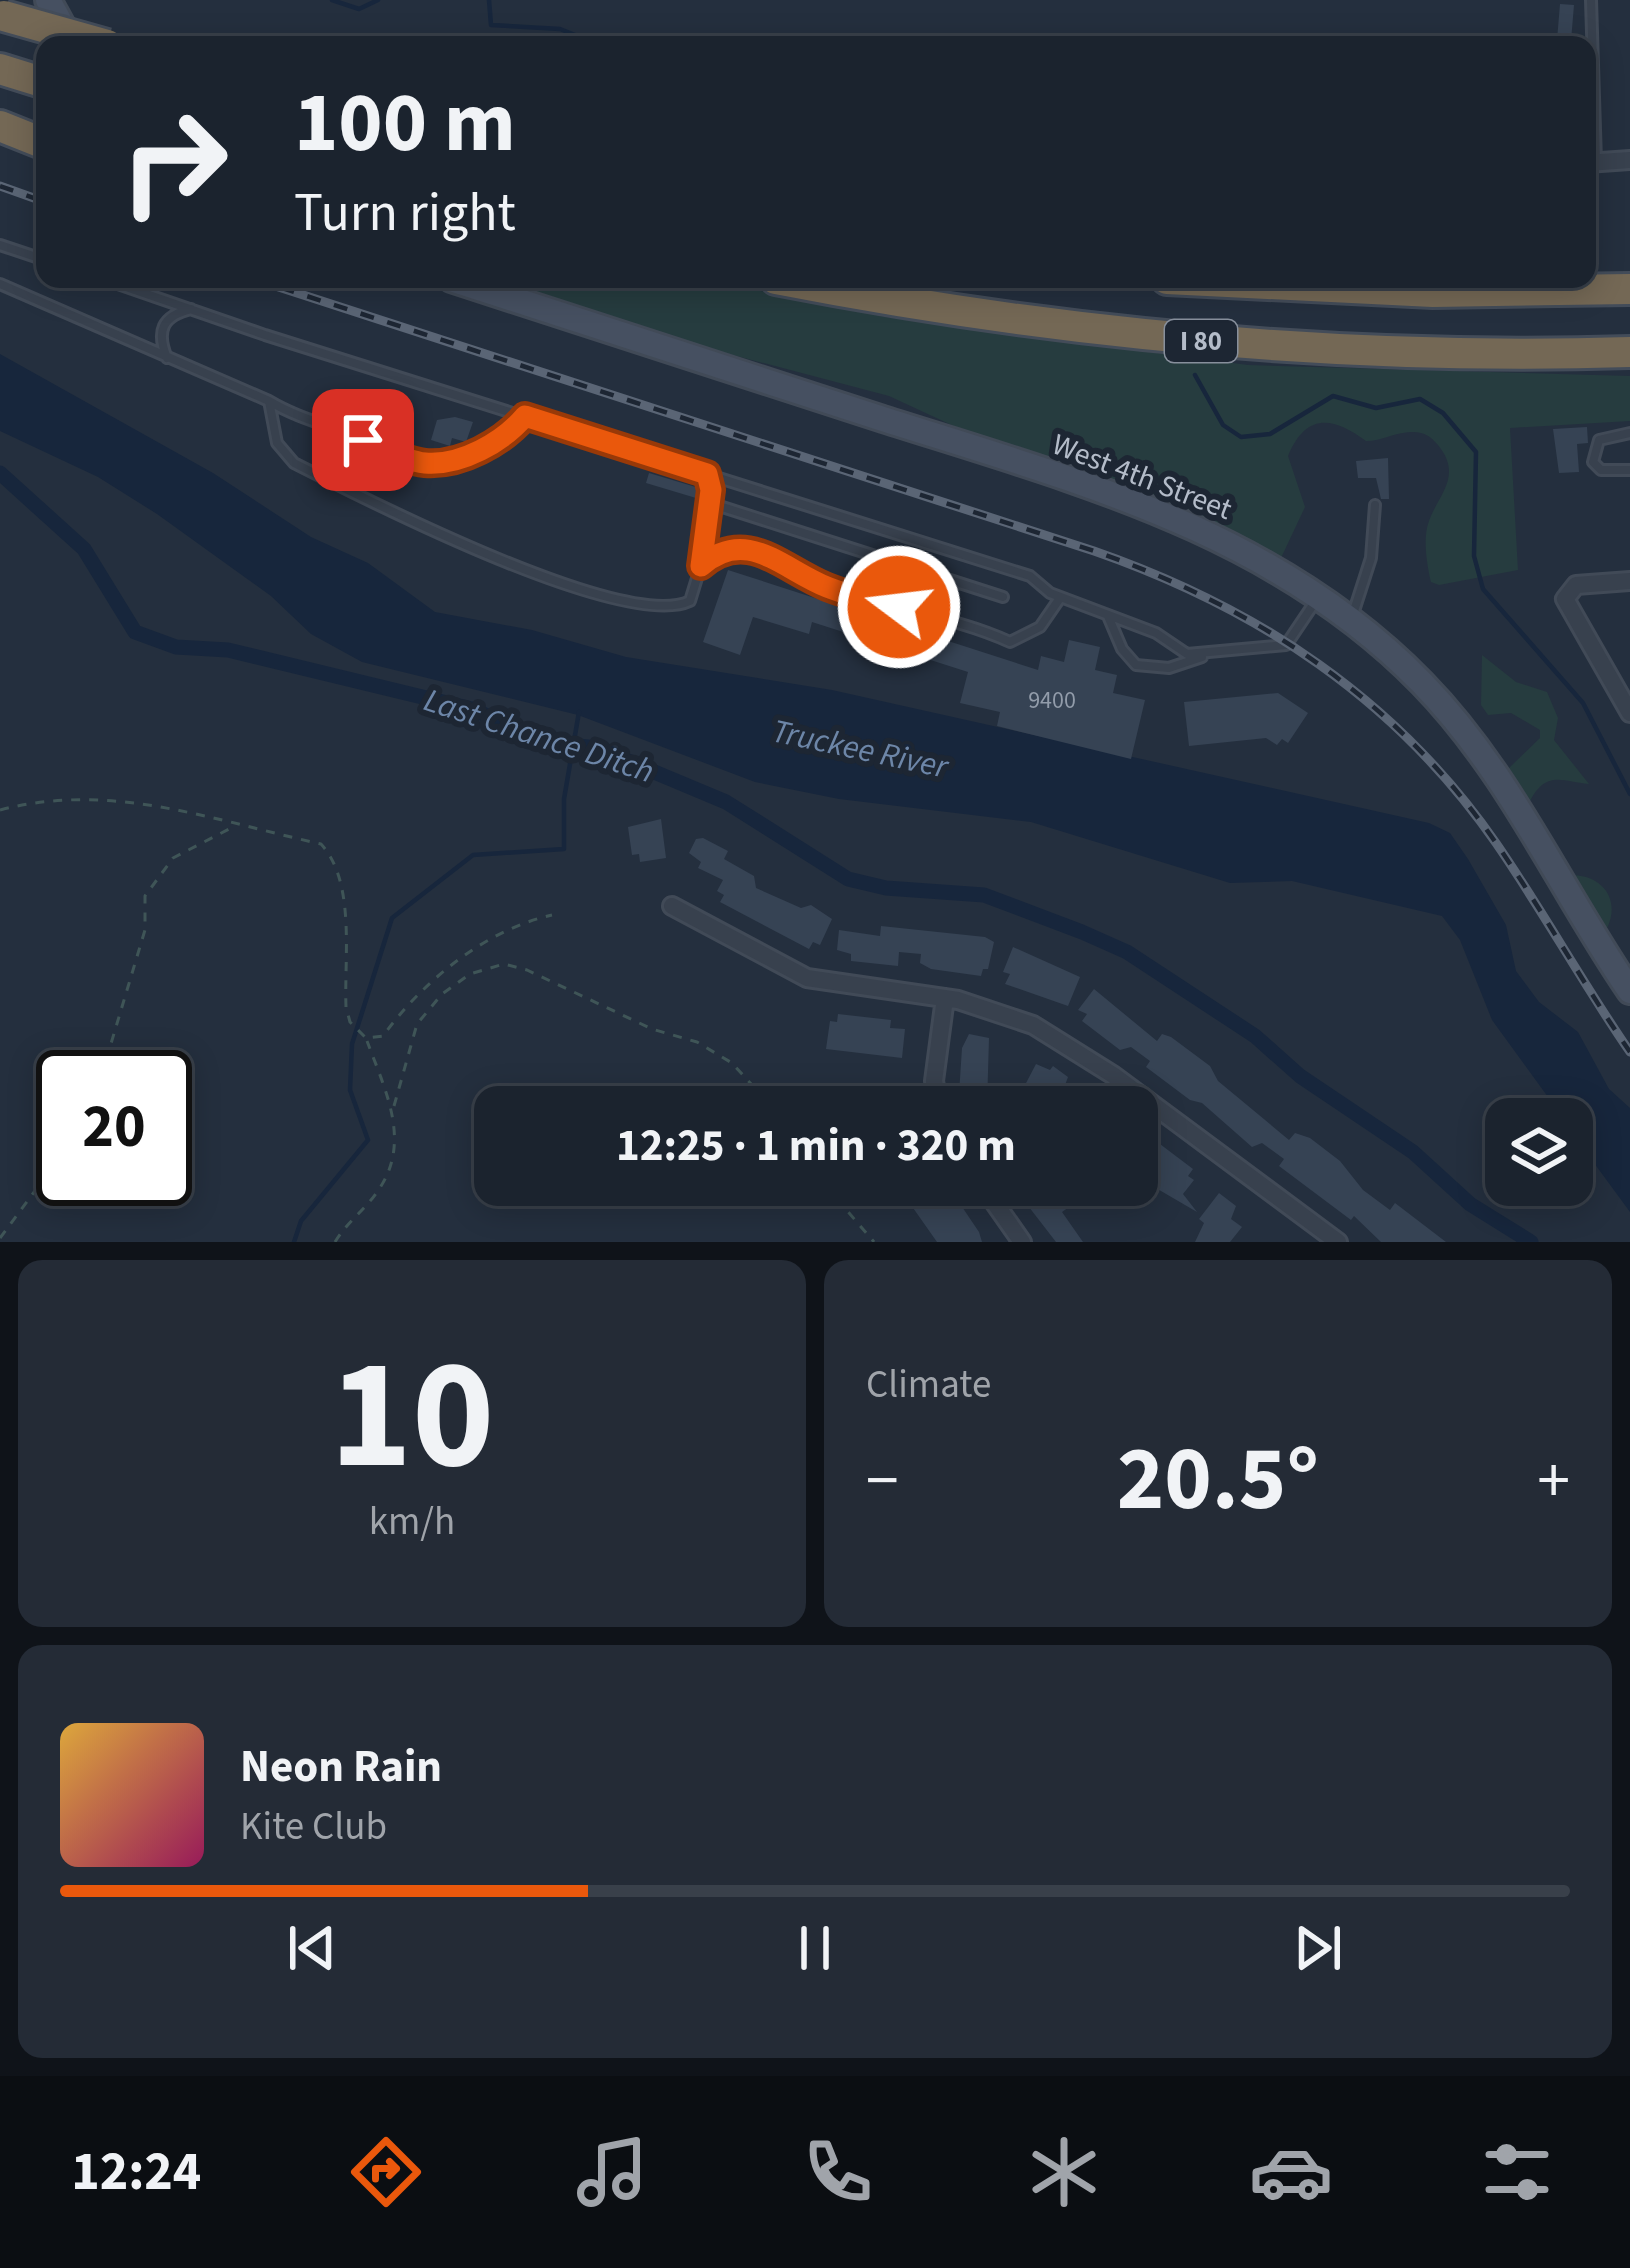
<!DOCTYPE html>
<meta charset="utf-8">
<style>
:root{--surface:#1b232e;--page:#242b36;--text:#f1f3f6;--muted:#a0a4aa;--line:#39404a;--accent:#ea580c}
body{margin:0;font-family:"Source Sans 3",sans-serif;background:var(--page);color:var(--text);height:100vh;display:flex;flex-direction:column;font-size:45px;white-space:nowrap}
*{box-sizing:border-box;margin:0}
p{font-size:39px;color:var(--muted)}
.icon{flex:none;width:66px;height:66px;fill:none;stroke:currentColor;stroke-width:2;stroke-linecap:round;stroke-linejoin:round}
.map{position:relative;height:1242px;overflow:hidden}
.panel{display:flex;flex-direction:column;gap:18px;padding:18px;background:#0f1319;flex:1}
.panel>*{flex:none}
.hud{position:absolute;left:36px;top:36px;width:1560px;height:252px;border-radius:24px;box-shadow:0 6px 30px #0003,0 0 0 3px var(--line);background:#1b232e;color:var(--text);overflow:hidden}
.controls{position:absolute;left:1485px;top:1098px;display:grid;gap:24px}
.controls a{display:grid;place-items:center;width:108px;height:108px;border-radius:24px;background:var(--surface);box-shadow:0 6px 30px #0003,0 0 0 3px var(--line);font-size:60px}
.speed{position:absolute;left:36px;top:1050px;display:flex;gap:24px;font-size:60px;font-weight:700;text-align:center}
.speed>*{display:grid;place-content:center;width:156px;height:156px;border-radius:50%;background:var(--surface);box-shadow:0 6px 30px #0003,0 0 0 3px var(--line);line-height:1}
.speed .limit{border:6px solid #111;border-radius:18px;background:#fff;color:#111}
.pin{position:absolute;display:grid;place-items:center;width:102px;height:102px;color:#fff;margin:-51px;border-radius:24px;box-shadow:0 6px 18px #0006}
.me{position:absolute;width:132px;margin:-66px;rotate:285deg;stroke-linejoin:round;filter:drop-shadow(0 0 9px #0008)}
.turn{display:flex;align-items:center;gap:42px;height:252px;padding:0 60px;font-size:54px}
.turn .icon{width:156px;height:156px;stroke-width:2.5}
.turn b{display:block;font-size:84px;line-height:102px}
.big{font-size:90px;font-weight:700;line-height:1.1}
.panel .widget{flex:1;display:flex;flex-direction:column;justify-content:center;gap:18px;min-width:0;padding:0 42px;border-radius:24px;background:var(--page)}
.panel .dial{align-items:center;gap:0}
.dial b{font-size:156px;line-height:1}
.song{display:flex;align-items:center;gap:36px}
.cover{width:144px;height:144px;border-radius:18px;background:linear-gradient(135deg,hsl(40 70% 55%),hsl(330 70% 35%))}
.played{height:12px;border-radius:6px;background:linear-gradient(90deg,var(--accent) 35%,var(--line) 35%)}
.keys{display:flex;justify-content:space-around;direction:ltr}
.heat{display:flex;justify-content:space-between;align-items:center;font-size:66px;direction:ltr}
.panel .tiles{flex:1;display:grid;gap:18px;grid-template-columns:1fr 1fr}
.widget:last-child{grid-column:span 2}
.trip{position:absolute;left:474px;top:1086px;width:684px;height:120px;border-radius:24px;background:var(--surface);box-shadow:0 6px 30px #0003,0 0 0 3px var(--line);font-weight:700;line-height:120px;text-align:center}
.tabs{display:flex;height:192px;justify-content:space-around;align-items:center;background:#0b0e12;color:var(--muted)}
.tabs .icon{width:84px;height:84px}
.tabs .active{color:var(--accent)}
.tabs b{font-size:54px;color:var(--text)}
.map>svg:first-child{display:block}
.green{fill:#263c3f}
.water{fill:#17263c}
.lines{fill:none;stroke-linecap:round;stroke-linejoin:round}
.stream{stroke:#17263c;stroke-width:4.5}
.canal{stroke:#17263c;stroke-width:15}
.building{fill:#364354}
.lane-casing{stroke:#414a57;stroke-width:14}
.street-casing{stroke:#414a57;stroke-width:22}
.secondary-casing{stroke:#414a57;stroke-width:30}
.highway-casing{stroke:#434c59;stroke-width:36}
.path{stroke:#3f5557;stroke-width:3;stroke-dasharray:9 9;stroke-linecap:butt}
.lane{stroke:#38414e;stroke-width:8}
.street{stroke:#38414e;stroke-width:16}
.secondary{stroke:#465061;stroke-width:24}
.highway{stroke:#746855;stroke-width:30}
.rail-casing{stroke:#5a6575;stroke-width:9}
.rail{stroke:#1d2633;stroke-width:4.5;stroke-dasharray:14;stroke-linecap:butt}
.highway-bridge-casing{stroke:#434c59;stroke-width:36;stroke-linecap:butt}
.highway-bridge{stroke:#746855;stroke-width:30}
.route-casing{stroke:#983908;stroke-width:30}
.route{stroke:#ea580c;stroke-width:21}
.labels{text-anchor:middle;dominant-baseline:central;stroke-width:12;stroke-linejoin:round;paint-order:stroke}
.number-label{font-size:24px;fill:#929caa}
.shield{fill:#1d2633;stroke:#878f9c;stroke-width:3}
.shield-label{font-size:27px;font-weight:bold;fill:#b4bcc9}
.street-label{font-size:30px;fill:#b4bcc9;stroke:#1d2633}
.water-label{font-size:33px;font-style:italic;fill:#6d86a8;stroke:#1d2633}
</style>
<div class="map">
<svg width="1630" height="1242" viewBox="0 0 1630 1242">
<rect width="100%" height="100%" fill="#242f3e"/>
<path class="green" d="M485,279h217l183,38 363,48 382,11v45l-120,7 8,142 -79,15 -8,-3c-4,-16 -8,-42 -3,-58 9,-29 36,-47 10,-79 -7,-8 -13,-13 -25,-13 -15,-1 -31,9 -47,9 -34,-25 -60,-28 -78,15l17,51 -24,51 -77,-41 -233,-83 -82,-38 -194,-51z
M1482,655l34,27 31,10 11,26 -4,22 35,44c-27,-3 -43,-14 -59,17l-21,-33 31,-30v-8l-29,-17 -23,2 -7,-10z
M1574,875c31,2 47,27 32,55z"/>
<path class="water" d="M0,354l213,119 98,64 57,26 67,49 97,18 94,27 206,33 597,133 21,10 18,26 38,66 10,46 23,31 39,30 31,57 21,19v104l-58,-79v-14h-8l-72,-99 -32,-80 -18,-24 -150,-35 -62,2 -199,-61 -192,-23 -84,-17 -177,-67 -216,-53 -51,-28 -40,-38 -114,-82 -59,-37 -98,-46z"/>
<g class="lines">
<path class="stream" d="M332,0l27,9 19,-9
M489,0l2,25 69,4 40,16
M939,45h21
M1195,375l28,50 18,12 29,-3 63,-38 43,12 44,-9 23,14 33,39 -2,104 9,33 100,114 47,91
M294,1242l7,-21 67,-81 -18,-50 2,-46 40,-126 81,-63 91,-6v-50l15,-87"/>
<path class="canal" d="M0,473l84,76 51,83 41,15 52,3 248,60 57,31 64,7 129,54 122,77 38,9 98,7 98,37 45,20 128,84 45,40 113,76 57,52 61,38"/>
</g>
<path class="building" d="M1560,4l14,1 -3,36 -14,-1z
M455,417l18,5 -7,20 -14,-4 -2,8 -19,-6 6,-20z
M1587,427l1,16 -11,1 2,28 -20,1 -6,-44z
M1388,458l1,41h-8l-5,-21h-18l-2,-17z
M649,473l50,15 -3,10 -50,-15z
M728,570l310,100 3,-14 23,6 5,-22 31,7 -5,23 22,5 -4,18 32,7 -14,59 -134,-33 3,-14 -40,-9 8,-31 -156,-50 -3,12 -56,-17 -13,38 -37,-13z
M1278,693l30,20 -20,30 -6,-4 -5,6 -11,-7 -77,8 -5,-44z
M661,819l5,39 -26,4 -1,-8 -7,1 -4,-28z
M703,838l25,13 -4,8 30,17 2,12 45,20 10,-3 21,14 -12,26 -7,-3 -4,7 -89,-47 4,-7 -7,-4 6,-11 -25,-12 3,-6 -12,-9 7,-14z
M881,926l104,11 9,5 -6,27h-5l-2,7 -50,-7 -11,-6 1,-9 -22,-2 -1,14 -47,-5v-7l-14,-4 2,-20 41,6z
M1013,947l67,30 -12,29 -63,-22 5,-10 -7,-2z
M1094,989l63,52 5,-7 9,3 39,29 8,15 71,59 6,-7 15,5 30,23 23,29 27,20 5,-7 51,39h-65l-27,-26 -3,4 -72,-54 5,-7 -22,-16 -10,4 -50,-44 -12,-3 -44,-33 4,-6 -19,-14 -11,3 -38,-29 5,-7 -9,-4z
M838,1014l53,6 -1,8 15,1 -3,29 -76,-9 4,-28 7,1z
M969,1034l20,4 -2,68 -5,1h-15l-2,-13h-6l3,-46z
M1036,1064l14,6 3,-4 15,11 -11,30 -32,-22z
M1137,1133l15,5 41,31 -5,7 6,4 -11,14 14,18 -60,-35z
M1012,1185h47l10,22 -7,5 21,30h-27z
M950,1189l29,43 3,10h-45l-26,-37z
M1219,1193l17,13 -5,13 11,8 -12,15h-35l9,-19 -5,-4z"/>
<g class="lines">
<defs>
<path id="lane" d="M1591,0l5,161
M0,245l45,15
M103,279l162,56 765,241 20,17 106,40 31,21 99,-9 29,-43
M0,284l269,117
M167,358c-11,-27 -5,-42 24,-49
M525,417c-57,66 -109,43 -178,16 -27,-10 -53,-17 -78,-32l8,42 17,20c69,35 330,169 396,138l11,-36 32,-18c37,1 62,28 95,40 60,23 123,28 182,55l30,-15 20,-29
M1630,433l-31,7 -6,22 8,8h29
M710,503l293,94
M701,564l10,-74 -4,-16
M1108,616l14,33 14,16 33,3 33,-11
M1352,617l19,-59 4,-53"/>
<path id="street" d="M1587,163l43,-3
M1630,581l-54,4 -11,14 65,114
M672,906l135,72 151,22 75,25 80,50 225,167
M939,1107l-5,-26 11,-83
M982,1185l40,57"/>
<path id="secondary" d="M48,0l22,40
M451,279c144,48 288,94 432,140 195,62 392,113 539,264 88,90 138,206 208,308"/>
<path id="highway" d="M0,69l45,14
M0,126l45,18
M776,279c282,55 567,82 854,73
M1167,279l266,13 197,-3"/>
</defs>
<use href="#lane" class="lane-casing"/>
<use href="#street" class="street-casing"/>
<use href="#secondary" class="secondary-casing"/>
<use href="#highway" class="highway-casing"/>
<path class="path" d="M0,810c111,-29 212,10 321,34 35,38 23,114 25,163l4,15 16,16 17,-2c40,-55 102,-106 169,-121
M101,1077l44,-147v-34l28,-38 60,-31
M394,1106l23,-82 25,-30 28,-20 34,-10 23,6 125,59 45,13 35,21 40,44
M825,1185l49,57
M0,1238l63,-85
M335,1242c12,-20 29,-31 42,-50 36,-49 8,-102 -10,-151"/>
<use href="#lane" class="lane"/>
<use href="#street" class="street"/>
<use href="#secondary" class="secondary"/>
<use href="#highway" class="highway"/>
<defs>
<path id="rail" d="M0,186l45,16
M254,279l840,272c164,57 302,148 402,292 47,68 87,141 134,209"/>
</defs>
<use href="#rail" class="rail-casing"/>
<use href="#rail" class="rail"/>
<defs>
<path id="highway-bridge" d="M4,16l103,29"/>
</defs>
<use href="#highway-bridge" class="highway-bridge-casing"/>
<use href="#highway-bridge" class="highway-bridge"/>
</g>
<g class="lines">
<defs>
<path id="route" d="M363,440c19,7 42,21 62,23 36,3 78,-21 100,-47l182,58 4,16 -10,76c46,-40 81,3 126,21 23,9 48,15 72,20"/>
</defs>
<use href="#route" class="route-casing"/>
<use href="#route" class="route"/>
</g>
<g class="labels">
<g class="number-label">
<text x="1052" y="700">9400</text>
</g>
<rect class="shield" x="1165" y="320" width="72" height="42" rx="9"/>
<g class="shield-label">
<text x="1201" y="341">I 80</text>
</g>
<g class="street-label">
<text transform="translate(1142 477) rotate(21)">West 4th Street</text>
</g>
<g class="water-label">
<text transform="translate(539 736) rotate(18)">Last Chance Ditch</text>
<text transform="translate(860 749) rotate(12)">Truckee River</text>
</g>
</g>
</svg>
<div class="controls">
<a><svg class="icon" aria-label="layers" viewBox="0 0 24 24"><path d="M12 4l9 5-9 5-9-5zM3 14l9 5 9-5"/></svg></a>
</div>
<div class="speed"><div class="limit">20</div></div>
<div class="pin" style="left:363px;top:440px;background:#d93025"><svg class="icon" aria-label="arrive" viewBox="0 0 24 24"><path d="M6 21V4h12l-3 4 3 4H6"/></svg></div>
<svg class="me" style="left:899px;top:607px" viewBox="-20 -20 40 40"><circle r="17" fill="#ea580c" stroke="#fff" stroke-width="3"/><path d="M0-11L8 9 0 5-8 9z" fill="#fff"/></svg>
<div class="trip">12:25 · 1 min · 320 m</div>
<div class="hud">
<div class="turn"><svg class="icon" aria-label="right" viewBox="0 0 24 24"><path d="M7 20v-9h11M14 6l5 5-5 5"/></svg><div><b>100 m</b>Turn right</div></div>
</div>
</div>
<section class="panel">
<div class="tiles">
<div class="widget dial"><b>10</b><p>km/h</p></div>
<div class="widget"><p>Climate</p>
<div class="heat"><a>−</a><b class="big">20.5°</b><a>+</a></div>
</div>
<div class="widget">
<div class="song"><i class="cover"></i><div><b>Neon Rain</b><p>Kite Club</p></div></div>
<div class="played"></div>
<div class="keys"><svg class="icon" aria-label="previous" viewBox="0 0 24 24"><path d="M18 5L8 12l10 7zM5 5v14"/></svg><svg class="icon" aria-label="pause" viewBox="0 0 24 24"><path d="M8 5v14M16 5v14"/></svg><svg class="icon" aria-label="next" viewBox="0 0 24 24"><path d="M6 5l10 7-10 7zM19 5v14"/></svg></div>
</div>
</div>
</section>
<nav class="tabs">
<b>12:24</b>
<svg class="icon active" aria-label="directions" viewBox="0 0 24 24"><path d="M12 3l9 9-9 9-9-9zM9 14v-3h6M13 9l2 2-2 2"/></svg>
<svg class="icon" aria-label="music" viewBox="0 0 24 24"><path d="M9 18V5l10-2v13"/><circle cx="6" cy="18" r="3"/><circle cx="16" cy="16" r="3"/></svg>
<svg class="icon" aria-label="phone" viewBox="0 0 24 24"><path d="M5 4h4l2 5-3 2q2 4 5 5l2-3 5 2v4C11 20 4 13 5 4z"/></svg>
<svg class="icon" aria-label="climate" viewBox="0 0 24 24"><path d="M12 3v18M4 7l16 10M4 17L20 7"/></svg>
<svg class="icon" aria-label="car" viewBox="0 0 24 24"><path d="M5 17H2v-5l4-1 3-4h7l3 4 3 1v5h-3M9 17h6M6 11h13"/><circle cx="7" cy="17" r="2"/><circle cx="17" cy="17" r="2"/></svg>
<svg class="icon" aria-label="filters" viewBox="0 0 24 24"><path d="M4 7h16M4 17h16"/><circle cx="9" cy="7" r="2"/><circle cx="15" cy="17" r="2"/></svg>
</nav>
